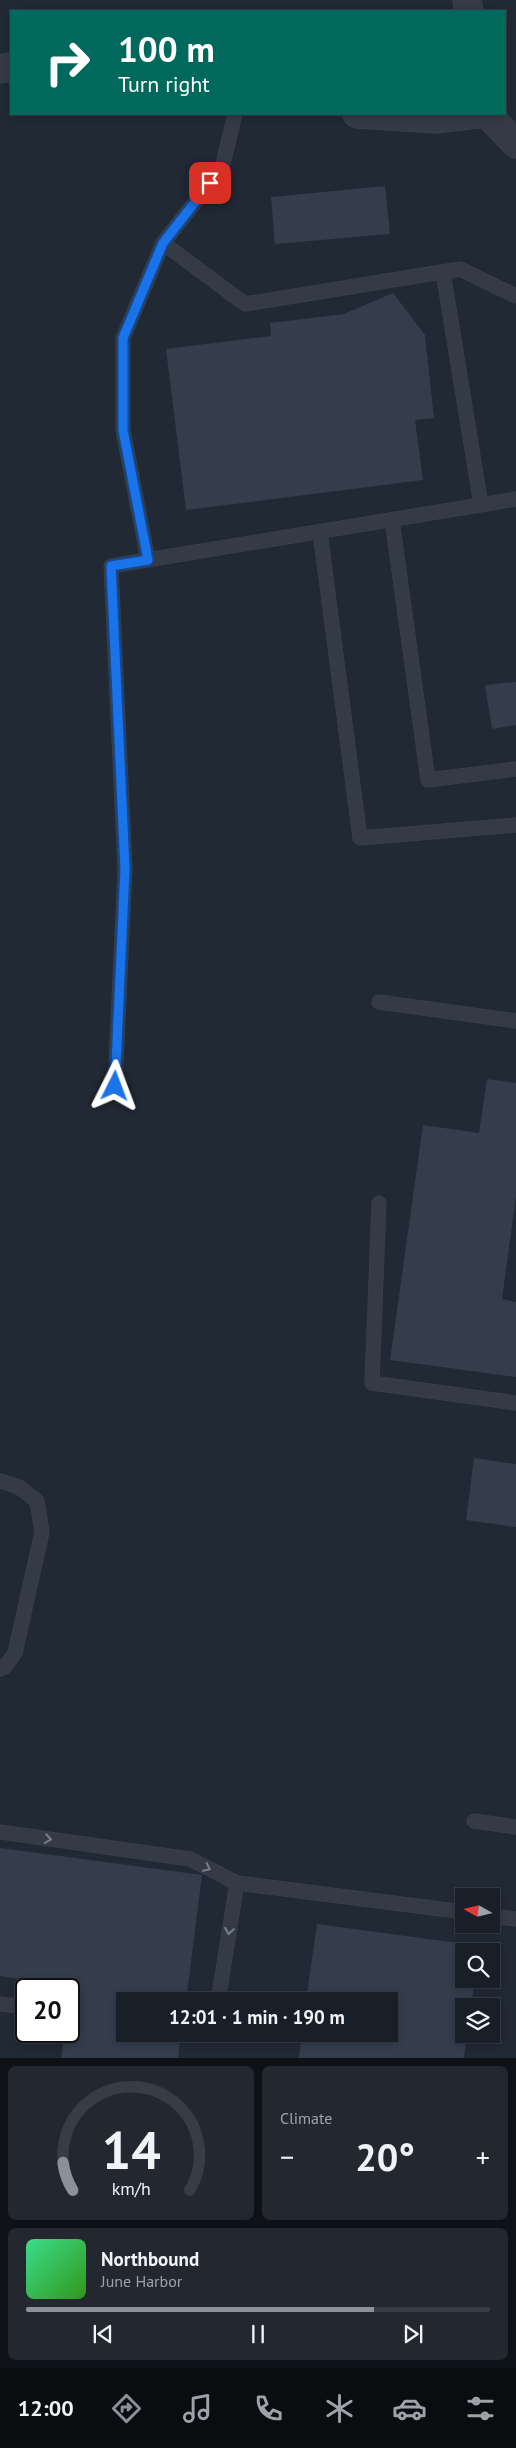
<!DOCTYPE html>
<meta charset="utf-8">
<style>
:root{--surface:#191f28;--page:#222730;--text:#f1f3f6;--muted:#9fa2a8;--line:#373d45;--accent:#8c9099}
body{margin:0;font-family:"PT Sans",sans-serif;background:var(--page);color:var(--text);height:100vh;display:flex;flex-direction:column;font-size:19px;white-space:nowrap}
*{box-sizing:border-box;margin:0}
p{font-size:16px;color:var(--muted)}
.icon{flex:none;width:28px;height:28px;fill:none;stroke:currentColor;stroke-width:2;stroke-linecap:round;stroke-linejoin:round}
.map{position:relative;height:2058px;overflow:hidden}
.sheet{display:flex;flex-direction:column;gap:8px;padding:8px;background:#0e1116;flex:1}
.sheet>*{flex:none}
.guide{position:absolute;left:10px;top:10px;width:496px;height:105px;border-radius:0px;box-shadow:0 2px 8px #0003,0 0 0 1px var(--line);background:#00695c;color:#fff;overflow:hidden}
.needle{width:32px;rotate:278deg}
.fabs{position:absolute;left:455px;top:1888px;display:grid;gap:10px}
.fabs a{display:grid;place-items:center;width:45px;height:45px;border-radius:0px;background:var(--surface);box-shadow:0 2px 8px #0003,0 0 0 1px var(--line);font-size:25px}
.speed{position:absolute;left:15px;top:1978px;display:flex;gap:10px;font-size:25px;font-weight:700;text-align:center}
.speed>*{display:grid;place-content:center;width:65px;height:65px;border-radius:50%;background:var(--surface);box-shadow:0 2px 8px #0003,0 0 0 1px var(--line);line-height:1}
.speed .limit{border:2px solid #111;border-radius:8px;background:#fff;color:#111}
.pin{position:absolute;display:grid;place-items:center;width:42px;height:42px;color:#fff;margin:-21px;border-radius:10px;box-shadow:0 2px 8px #0006}
.me{position:absolute;width:55px;margin:-28px;rotate:3deg;stroke-linejoin:round;filter:drop-shadow(0 0 4px #0008)}
.turn{display:flex;align-items:center;gap:18px;height:105px;padding:0 25px;font-size:22px}
.turn .icon{width:65px;height:65px;stroke-width:2.5}
.turn b{display:block;font-size:35px;line-height:42px}
.big{font-size:38px;font-weight:600;line-height:1.1}
.sheet .card{flex:1;display:flex;flex-direction:column;justify-content:center;gap:8px;min-width:0;padding:0 18px;border-radius:8px;background:var(--page)}
.sheet .dial{align-items:center;gap:0}
.dial svg{height:130px;overflow:visible;fill:none;stroke:var(--line);stroke-width:7;stroke-linecap:round;text-anchor:middle}
.dial text{fill:var(--text);stroke:none}
.song{display:flex;align-items:center;gap:15px}
.cover{width:60px;height:60px;border-radius:8px;background:linear-gradient(135deg,hsl(150 70% 55%),hsl(110 70% 35%))}
.played{height:5px;border-radius:2px;background:linear-gradient(90deg,var(--accent) 75%,var(--line) 75%)}
.keys{display:flex;justify-content:space-around;direction:ltr}
.heat{display:flex;justify-content:space-between;align-items:center;font-size:28px;direction:ltr}
.sheet .tiles{flex:1;display:grid;gap:8px;grid-template-columns:1fr 1fr}
.card:last-child{grid-column:span 2}
.trip{position:absolute;left:116px;top:1992px;width:282px;height:50px;border-radius:0px;background:var(--surface);box-shadow:0 2px 8px #0003,0 0 0 1px var(--line);font-weight:600;line-height:50px;text-align:center}
.dock{display:flex;height:80px;justify-content:space-around;align-items:center;background:#0a0c10;color:var(--muted)}
.dock .icon{width:35px;height:35px}
.dock .active{color:var(--accent)}
.dock b{font-size:22px;color:var(--text)}
.map>svg:first-child{display:block}
.building{fill:#333d4c}
.lines{fill:none;stroke-linecap:round;stroke-linejoin:round}
.lane-casing{stroke:#3d444f;stroke-width:15}
.street-casing{stroke:#3d444f;stroke-width:29}
.lane{stroke:#343b46;stroke-width:14}
.street{stroke:#343b46;stroke-width:28}
.oneway{stroke:#777f8b}
.route-casing{stroke:#114b97;stroke-width:12}
.route{stroke:#1a73e8;stroke-width:9}
</style>
<div class="map">
<svg width="516" height="2058" viewBox="0 0 516 2058">
<rect width="100%" height="100%" fill="#212935"/>
<path class="building" d="M385,186l5,48 -115,10 -4,-47z
M393,293l32,42 9,83 -19,2 8,60 -237,30 -20,-161 105,-13 -1,-13 74,-9z
M516,682v43l-24,4 -7,-44z
M487,1079l29,4v113l-14,103 14,3v75l-126,-17 33,-235 56,8z
M474,1458l42,6v63l-50,-7z
M0,1848l202,27 -16,126h-61v33h56l-3,24h-117l4,-27h4l2,-45 -71,-10z
M317,1924l163,22 -1,5h-15v28h11l-4,27h-7v28h3l-3,24h-165l3,-24h88v-33h-84z"/>
<g class="lines">
<defs>
<path id="lane" d="M163,243l82,61 215,-35 56,27
M443,272l38,233
M392,520l36,260 88,-11
M320,532l40,306 156,-13
M148,560l-25,-130v-92l40,-95 59,-75 13,-54
M379,1002l137,19
M115,1086l10,-217 -14,-303 405,-67
M379,1203l-7,180 144,20
M0,1481l19,6 18,14 5,31 -27,121 -10,14 -5,2
M474,1821l42,6
M0,1832l190,27 47,24 227,29
M491,1916l25,3
M218,2001l19,-118
M0,2004l26,3"/>
<path id="street" d="M467,0l2,11
M0,69l11,-2
M357,114l78,5 43,-5
M487,114l29,30"/>
</defs>
<use href="#lane" class="lane-casing"/>
<use href="#street" class="street-casing"/>
<use href="#lane" class="lane"/>
<use href="#street" class="street"/>
</g>
<defs><path id="oneway-chevron" d="M-2-3.5L2.5 0L-2 3.5" fill="none" stroke-width="1.6" stroke-linecap="round" stroke-linejoin="round" transform="scale(1.25)"/></defs>
<g class="oneway">
<use href="#oneway-chevron" transform="translate(48 1839) rotate(8)"/>
<use href="#oneway-chevron" transform="translate(207 1868) rotate(26)"/>
<use href="#oneway-chevron" transform="translate(229 1931) rotate(99)"/>
</g>
<g class="lines">
<defs>
<path id="route" d="M115,1086l10,-217 -14,-303 37,-6 -25,-130v-92l40,-95 47,-60"/>
</defs>
<use href="#route" class="route-casing"/>
<use href="#route" class="route"/>
</g>
</svg>
<div class="fabs">
<a><svg class="needle" viewBox="-14 -14 28 28"><path d="M0-13l5 13h-10z" fill="#e53935"/><path d="M0 13l5-13h-10z" fill="#9fa2a8"/></svg></a>
<a><svg class="icon" aria-label="search" viewBox="0 0 24 24"><circle cx="10" cy="10" r="6"/><path d="M15 15l6 6"/></svg></a>
<a><svg class="icon" aria-label="layers" viewBox="0 0 24 24"><path d="M12 4l9 5-9 5-9-5zM3 14l9 5 9-5"/></svg></a>
</div>
<div class="speed"><div class="limit">20</div></div>
<div class="pin" style="left:210px;top:183px;background:#d93025"><svg class="icon" aria-label="arrive" viewBox="0 0 24 24"><path d="M6 21V4h12l-3 4 3 4H6"/></svg></div>
<svg class="me" style="left:115px;top:1086px" viewBox="-20 -20 40 40"><path d="M0-17L14 15 0 8-14 15z" fill="#1a73e8" stroke="#fff" stroke-width="4"/></svg>
<div class="trip">12:01 · 1 min · 190 m</div>
<div class="guide">
<div class="turn"><svg class="icon" aria-label="right" viewBox="0 0 24 24"><path d="M7 20v-9h11M14 6l5 5-5 5"/></svg><div><b>100 m</b>Turn right</div></div>
</div>
</div>
<section class="sheet">
<div class="tiles">
<div class="card dial"><svg viewBox="0 0 100 80">
<path d="M14 69A42 42 0 1 1 86 69"/>
<path d="M14 69A42 42 0 0 1 8 52" stroke="#8c9099"/>
<text x="50" y="56" font-size="32" font-weight="700">14</text>
<text x="50" y="72" font-size="11">km/h</text>
</svg></div>
<div class="card"><p>Climate</p>
<div class="heat"><a>−</a><b class="big">20°</b><a>+</a></div>
</div>
<div class="card">
<div class="song"><i class="cover"></i><div><b>Northbound</b><p>June Harbor</p></div></div>
<div class="played"></div>
<div class="keys"><svg class="icon" aria-label="previous" viewBox="0 0 24 24"><path d="M18 5L8 12l10 7zM5 5v14"/></svg><svg class="icon" aria-label="pause" viewBox="0 0 24 24"><path d="M8 5v14M16 5v14"/></svg><svg class="icon" aria-label="next" viewBox="0 0 24 24"><path d="M6 5l10 7-10 7zM19 5v14"/></svg></div>
</div>
</div>
</section>
<nav class="dock">
<b>12:00</b>
<svg class="icon active" aria-label="directions" viewBox="0 0 24 24"><path d="M12 3l9 9-9 9-9-9zM9 14v-3h6M13 9l2 2-2 2"/></svg>
<svg class="icon" aria-label="music" viewBox="0 0 24 24"><path d="M9 18V5l10-2v13"/><circle cx="6" cy="18" r="3"/><circle cx="16" cy="16" r="3"/></svg>
<svg class="icon" aria-label="phone" viewBox="0 0 24 24"><path d="M5 4h4l2 5-3 2q2 4 5 5l2-3 5 2v4C11 20 4 13 5 4z"/></svg>
<svg class="icon" aria-label="climate" viewBox="0 0 24 24"><path d="M12 3v18M4 7l16 10M4 17L20 7"/></svg>
<svg class="icon" aria-label="car" viewBox="0 0 24 24"><path d="M5 17H2v-5l4-1 3-4h7l3 4 3 1v5h-3M9 17h6M6 11h13"/><circle cx="7" cy="17" r="2"/><circle cx="17" cy="17" r="2"/></svg>
<svg class="icon" aria-label="filters" viewBox="0 0 24 24"><path d="M4 7h16M4 17h16"/><circle cx="9" cy="7" r="2"/><circle cx="15" cy="17" r="2"/></svg>
</nav>
